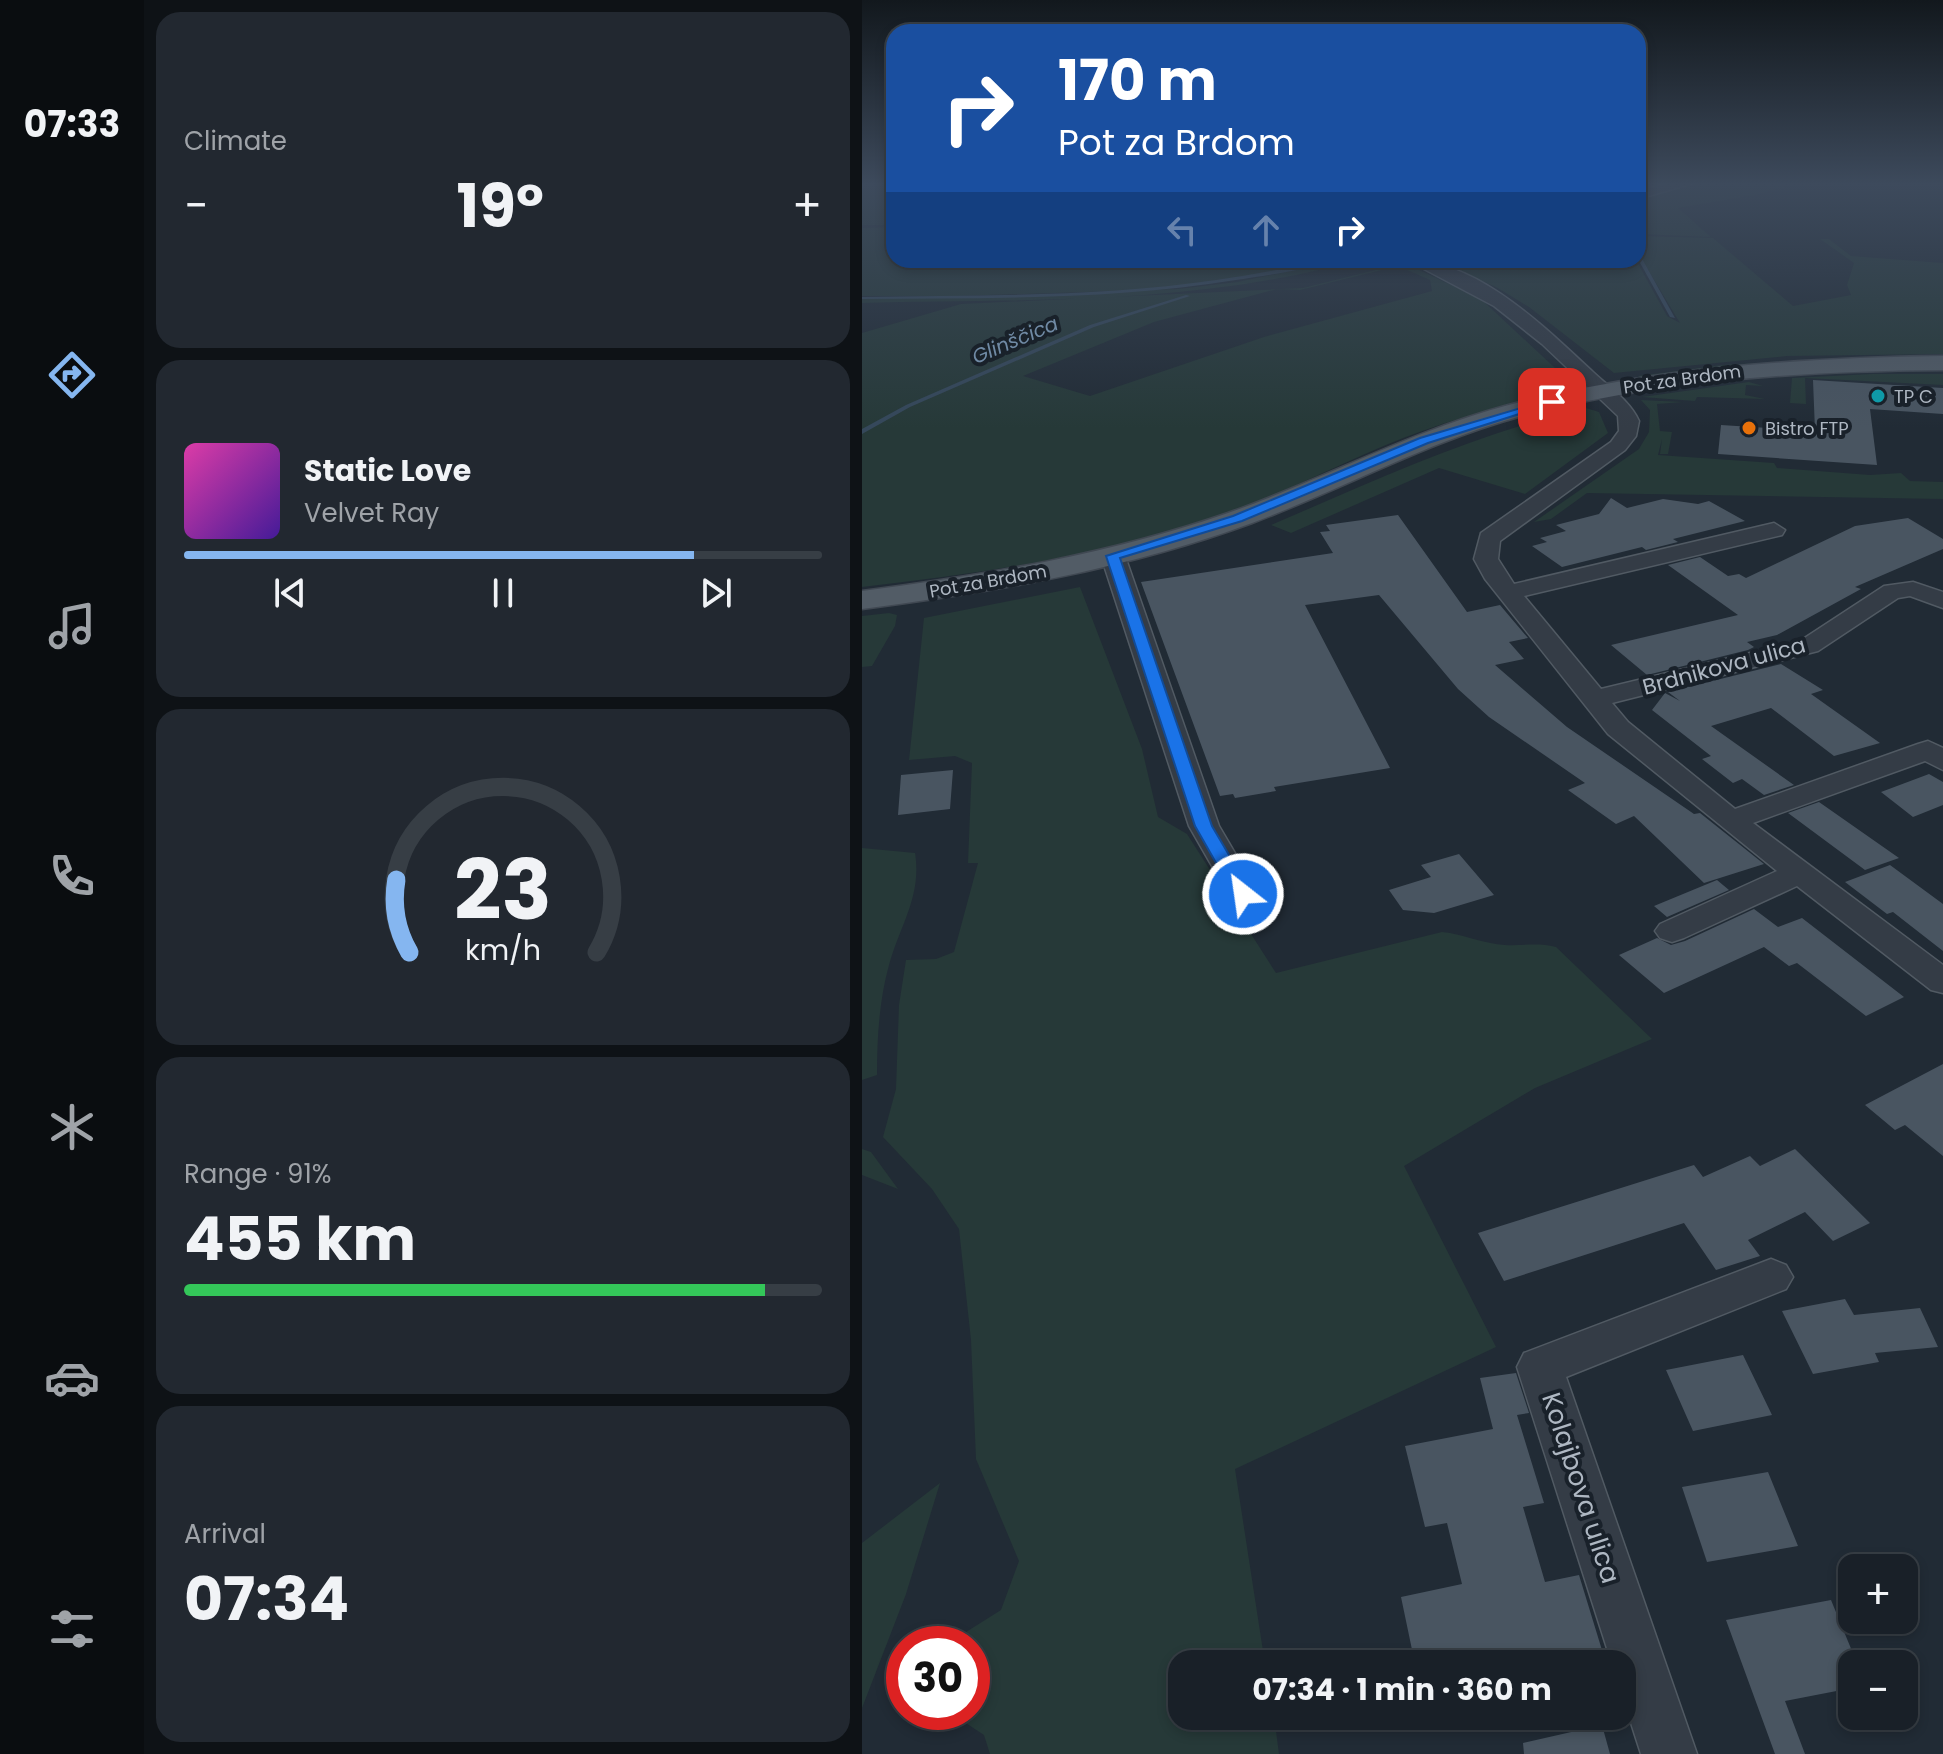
<!DOCTYPE html>
<meta charset="utf-8">
<style>
:root{--surface:#192028;--page:#222830;--text:#f1f3f6;--muted:#9fa3a8;--line:#373e45;--accent:#85b6f0}
body{margin:0;font-family:Poppins,sans-serif;background:var(--page);color:var(--text);height:100vh;display:flex;flex-direction:column;font-size:30px;white-space:nowrap}
*{box-sizing:border-box;margin:0}
p{font-size:26px;color:var(--muted)}
.icon{flex:none;width:44px;height:44px;fill:none;stroke:currentColor;stroke-width:2;stroke-linecap:round;stroke-linejoin:round}
.map{position:relative;flex:1;overflow:hidden}
.details{display:flex;flex-direction:column;gap:12px;padding:12px;background:#0e1216;width:718px}
.details>*{flex:none}
.banner{position:absolute;left:24px;top:24px;width:760px;height:244px;border-radius:24px;box-shadow:0 4px 12px #0003,0 0 0 2px var(--line);background:#1a4fa0;color:#fff;overflow:hidden}
.buttons{position:absolute;left:976px;top:1554px;display:grid;gap:16px}
.buttons a{display:grid;place-items:center;width:80px;height:80px;border-radius:16px;background:var(--surface);box-shadow:0 4px 12px #0003,0 0 0 2px var(--line);font-size:40px}
.speed{position:absolute;left:24px;top:1626px;display:flex;gap:16px;font-size:40px;font-weight:700;text-align:center}
.speed>*{display:grid;place-content:center;width:104px;height:104px;border-radius:50%;background:var(--surface);box-shadow:0 4px 12px #0003,0 0 0 2px var(--line);line-height:1}
.speed .limit{border:12px solid #d22;background:#fff;color:#111}
.pin{position:absolute;display:grid;place-items:center;width:68px;height:68px;color:#fff;margin:-34px;border-radius:16px;box-shadow:0 4px 12px #0006}
.me{position:absolute;width:88px;margin:-44px;rotate:330deg;stroke-linejoin:round;filter:drop-shadow(0 0 6px #0008)}
.turn{display:flex;align-items:center;gap:28px;height:168px;padding:0 40px;font-size:36px}
.turn .icon{width:104px;height:104px;stroke-width:2.5}
.turn b{display:block;font-size:56px;line-height:68px}
.lanes{display:flex;align-items:center;height:76px;padding:0 40px;background:#0003;justify-content:center;gap:40px;direction:ltr}
.lanes .off{opacity:.35}
.big{font-size:60px;font-weight:700;line-height:1.1}
.details .widget{flex:1;display:flex;flex-direction:column;justify-content:center;gap:12px;min-width:0;padding:0 28px;border-radius:24px;background:var(--page)}
.details .dial{align-items:center;gap:0}
.dial svg{height:208px;overflow:visible;fill:none;stroke:var(--line);stroke-width:7;stroke-linecap:round;text-anchor:middle}
.dial text{fill:var(--text);stroke:none}
.song{display:flex;align-items:center;gap:24px}
.cover{width:96px;height:96px;border-radius:12px;background:linear-gradient(135deg,hsl(320 70% 55%),hsl(260 70% 35%))}
.played{height:8px;border-radius:4px;background:linear-gradient(90deg,var(--accent) 80%,var(--line) 80%)}
.keys{display:flex;justify-content:space-around;direction:ltr}
.heat{display:flex;justify-content:space-between;align-items:center;font-size:44px;direction:ltr}
.charge{height:12px;border-radius:6px;background:linear-gradient(90deg,#34c759 91%,var(--line) 0)}
.trip{position:absolute;left:306px;top:1650px;width:468px;height:80px;border-radius:24px;background:var(--surface);box-shadow:0 4px 12px #0003,0 0 0 2px var(--line);font-weight:700;line-height:80px;text-align:center}
main{display:flex;flex:1;min-height:0}
.menu{display:flex;flex-direction:column;width:144px;justify-content:space-around;align-items:center;background:#0a0d10;color:var(--muted)}
.menu .icon{width:56px;height:56px}
.menu .on{color:var(--accent)}
.menu b{font-size:36px;color:var(--text)}
.map>svg:first-child{display:block}
.green{fill:#263938;fill-rule:evenodd}
.lines{fill:none;stroke-linecap:round;stroke-linejoin:round}
.stream{fill:#35485b;fill-rule:evenodd}
.building{fill:#495561}
.minor-casing{stroke:#515a63;stroke-width:3}
.major-casing{stroke:#404852;stroke-width:3}
.minor{fill:#343c46;fill-rule:evenodd}
.major{fill:#525c66;fill-rule:evenodd}
.route{fill:#1a73e8;stroke:#114b97;stroke-width:2}
.culture-dot{fill:#0f9aa8;stroke:#19212a;stroke-width:3}
.food-dot{fill:#e8710a;stroke:#19212a;stroke-width:3}
.labels{text-anchor:middle;dominant-baseline:central;stroke-width:8;stroke-linejoin:round;paint-order:stroke}
.far-street-label{font-size:18px;fill:#aeb7c2;stroke:#19212a}
.far-poi-label{font-size:18px;fill:#aeb7c2;stroke:#19212a;text-anchor:start}
.far-water-label{font-size:20px;font-style:italic;fill:#708aa5;stroke:#19212a}
.street-label{font-size:22px;fill:#aeb7c2;stroke:#19212a}
.near-street-label{font-size:26px;fill:#aeb7c2;stroke:#19212a}
</style>
<main>
<nav class="menu">
<b>07:33</b>
<svg class="icon on" aria-label="directions" viewBox="0 0 24 24"><path d="M12 3l9 9-9 9-9-9zM9 14v-3h6M13 9l2 2-2 2"/></svg>
<svg class="icon" aria-label="music" viewBox="0 0 24 24"><path d="M9 18V5l10-2v13"/><circle cx="6" cy="18" r="3"/><circle cx="16" cy="16" r="3"/></svg>
<svg class="icon" aria-label="phone" viewBox="0 0 24 24"><path d="M5 4h4l2 5-3 2q2 4 5 5l2-3 5 2v4C11 20 4 13 5 4z"/></svg>
<svg class="icon" aria-label="climate" viewBox="0 0 24 24"><path d="M12 3v18M4 7l16 10M4 17L20 7"/></svg>
<svg class="icon" aria-label="car" viewBox="0 0 24 24"><path d="M5 17H2v-5l4-1 3-4h7l3 4 3 1v5h-3M9 17h6M6 11h13"/><circle cx="7" cy="17" r="2"/><circle cx="17" cy="17" r="2"/></svg>
<svg class="icon" aria-label="filters" viewBox="0 0 24 24"><path d="M4 7h16M4 17h16"/><circle cx="9" cy="7" r="2"/><circle cx="15" cy="17" r="2"/></svg>
</nav>
<section class="details">
<div class="widget"><p>Climate</p>
<div class="heat"><a>−</a><b class="big">19°</b><a>+</a></div>
</div>
<div class="widget">
<div class="song"><i class="cover"></i><div><b>Static Love</b><p>Velvet Ray</p></div></div>
<div class="played"></div>
<div class="keys"><svg class="icon" aria-label="previous" viewBox="0 0 24 24"><path d="M18 5L8 12l10 7zM5 5v14"/></svg><svg class="icon" aria-label="pause" viewBox="0 0 24 24"><path d="M8 5v14M16 5v14"/></svg><svg class="icon" aria-label="next" viewBox="0 0 24 24"><path d="M6 5l10 7-10 7zM19 5v14"/></svg></div>
</div>
<div class="widget dial"><svg viewBox="0 0 100 80">
<path d="M14 69A42 42 0 1 1 86 69"/>
<path d="M14 69A42 42 0 0 1 9 41" stroke="#85b6f0"/>
<text x="50" y="56" font-size="32" font-weight="700">23</text>
<text x="50" y="72" font-size="11">km/h</text>
</svg></div>
<div class="widget"><p>Range · 91%</p><b class="big">455 km</b><div class="charge"></div></div>
<div class="widget"><p>Arrival</p><b class="big">07:34</b></div>
</section>
<div class="map">
<svg width="1081" height="1754" viewBox="0 0 1081 1754">
<rect width="100%" height="100%" fill="#212b35"/>
<path class="green" d="M0,182h32v43h-32z
M835,182h104l-41,12 -82,14 33,29 -73,-3v-37z
M32,227v33h409v5c-142,37 -295,30 -441,31v-68z
M776,236l75,2 80,68 58,-11 -4,-10 7,-22 -34,-24h9l22,17 92,7v91l-156,2 -173,17 -85,-66 -33,-20 -64,-27h204l31,56 13,7 -42,-70z
M542,263l77,36 73,68 12,16 -19,7 3,6c-62,12 -127,32 -185,58 -47,21 -92,43 -140,60 -118,41 -239,59 -363,73v-254l99,-29 342,-16zM536,266l32,14 2,11 -168,46 -174,59 -67,-20 131,-54 123,-33 23,1z
M457,265l8,3c-151,37 -310,31 -465,35v-4l316,-10 59,-7z
M1001,357h80l-218,10 -83,11 -4,-2 84,-11z
M1010,374h71v11l-138,-7 1,26 -16,-1 2,-25z
M887,382l14,4 -17,-1 -1,10 20,4 -68,-2 -2,4 -53,-4z
M779,400l42,2 -26,2 3,27 12,1 -4,22h-8l2,-15 -4,16 116,8 3,5 93,7 31,-2 9,8 33,1v17l-356,-6 -36,26 -17,3 105,-73 10,-17 1,-22z
M724,408l13,4 9,21 -83,61 -86,-26 -148,65 -20,-8c103,-44 205,-92 315,-117z
M218,587l62,162 16,68 29,17 89,139 166,-41c21,2 42,12 63,13 19,1 32,-3 51,2l96,92 -117,49 -131,78 92,181 -261,122 30,195h-83v52h92l5,38h-289l-6,-19 -35,-23h23v-68h-25l54,-34 18,-49 -43,-102 -5,-119 -12,-111 -27,-40 -49,-52 13,-48 3,-84 7,-45 30,-1 18,-7 24,-89h-10l4,-100 -17,-7 -46,4 15,-142z
M27,613l8,2 -2,11 -23,40 -10,1v-51z
M0,848l53,5c7,43 -15,72 -26,112 -10,36 -12,74 -12,110l-15,5z
M0,1149l9,3 27,37 -36,-14z
M78,1483l-34,111 -44,114v-165z"/>
<g class="lines">
<path class="stream" d="M785,182l-1,1 -8,2v-2z
M776,254l2,1 35,63 -5,-1 -32,-58z
M462,260h8c-28,11 -65,15 -96,20 -123,20 -249,18 -374,19v-2c118,-2 237,0 354,-17 36,-5 72,-12 108,-20z
M324,295l4,1 -96,31 -184,80 -48,27v-5l44,-24 184,-80z"/>
</g>
<path class="building" d="M951,380l130,8v26l-73,-5 7,56 -159,-11 3,-29 94,6z
M749,498l16,10 36,-9 35,5 11,-3 36,20 -72,18 5,3 -32,8 -4,-3 -80,20 -30,-21 15,-4 -7,-4 26,-7 -10,-6 43,-11z
M536,515l69,97 33,-7 28,33 -19,4 15,17 -29,6 72,62 127,87 6,-1 64,51 -60,19 -70,-67 -18,8 -48,-34 17,-7 -96,-66 -31,-28 -79,-94 -74,10 85,163 -116,19 2,4 -41,7 -2,-4 -13,2 -79,-214 192,-29 -13,-21 10,-1 -4,-6z
M1046,518l35,21v10l-88,38 6,2 -84,46 -30,7 7,5 -6,3 -101,25 -36,-30 127,-30 -70,-50 32,-8 28,19 11,-2 7,4 109,-52z
M919,664l42,26 -12,4 69,49 -46,13 -63,-48 -60,18 83,59 -30,10 -22,-16 -9,4 -31,-24 9,-3 -59,-46 13,-17 15,8 -12,-9z
M91,770l-3,39 -52,6 3,-40z
M1067,774l14,8v23l-30,12 -32,-25z
M957,802l80,56 -34,12 -77,-57z
M597,854l35,41 -60,18 -31,-3 -14,-20 42,-13 -10,-12z
M1028,865l53,39v47l-50,-39 -6,2 -42,-32z
M855,880l12,10 -62,27 -13,-11z
M892,909l24,18 24,-9 102,79 -38,19 -69,-53 -8,3 -25,-19 -100,46 -45,-38 38,-17 14,7 14,-4z
M1081,1064v92l-38,-31 -10,5 -30,-25z
M933,1149l75,74 -37,18 -28,-29 -57,28 12,16 -44,14 -32,-47 -180,58 -26,-48 216,-68 9,12 47,-21 10,10z
M983,1299l9,16 66,-7 18,39 -63,6 4,9 -66,12 -31,-63z
M881,1355l29,60 -79,16 -27,-61z
M654,1373l13,40 -12,2 27,88 -21,4 22,75 34,-7 26,85 -19,4h-171l-14,-67 61,-13 -15,-61 -22,4 -20,-81 88,-17 -13,-51z
M906,1472l30,74 -91,16 -25,-75z
M969,1600l21,51v37l-67,13 20,53h-30l-49,-134z
M740,1725l8,29h-86l-1,-11z"/>
<g class="lines">
<defs>
<path id="minor" d="M812,182h23l-59,17v-8z
M545,260c71,0 136,66 186,112 16,15 37,29 46,49l-3,15 -11,14 -125,91 -2,18 16,25 260,-61 11,7 -3,5 -258,61 77,93 199,-48 84,-55 29,-4 30,10v16l-33,-12 -12,2 -80,53 -206,52 16,19 107,87 183,-65 10,-3 15,7v22l-18,-9 -172,62 190,142v28l-12,-3 -134,-104 -113,52 -12,4 -12,-4 -5,-7 5,-7 117,-53 -169,-137 -123,-155 -11,-20 7,-26 130,-91 8,-11 -1,-15 -76,-72 -48,-38z
M251,549l12,7 94,270 40,68 -5,7 -11,3 -11,-3 -43,-75 -88,-270z
M909,1259l15,6 7,12 -7,12 -220,88 131,377h-56l-19,-59v-31h-10l-95,-297 7,-14z"/>
<path id="major" d="M1081,356v14c-142,1 -283,10 -421,46 -93,25 -179,73 -270,107 -125,46 -258,69 -390,86v-18c124,-16 248,-37 366,-78 94,-33 181,-81 277,-107 144,-38 290,-48 438,-50z"/>
</defs>
<use href="#minor" class="minor-casing"/>
<use href="#major" class="major-casing"/>
<use href="#minor" class="minor"/>
<use href="#major" class="major"/>
</g>
<linearGradient id="sky" x2="0" y2="1"><stop stop-color="#12181d"/><stop offset="0.43" stop-color="#3d4a5c"/><stop offset="1" stop-color="#3d4a5c" stop-opacity="0"/></linearGradient>
<rect width="1081" height="428" fill="url(#sky)"/>
<path class="route" d="M686,400l9,2 -129,41 -186,78 -122,37 92,268 40,68 -3,4h-13l-41,-72 -89,-270 127,-40 187,-78z"/>
<circle class="culture-dot" cx="1016" cy="396" r="8"/>
<circle class="food-dot" cx="887" cy="428" r="8"/>
<g class="labels">
<g class="far-street-label">
<text transform="translate(820 379) rotate(-8)">Pot za Brdom</text>
<text transform="translate(126 581) rotate(-10)">Pot za Brdom</text>
</g>
<g class="far-poi-label">
<text x="1032" y="396">TP C</text>
<text x="903" y="428">Bistro FTP</text>
</g>
<g class="far-water-label">
<text transform="translate(153 340) rotate(-23)">Glinščica</text>
</g>
<g class="street-label">
<text transform="translate(862 666) rotate(-15)">Brdnikova ulica</text>
</g>
<g class="near-street-label">
<text transform="translate(719 1488) rotate(72)">Kolajbova ulica</text>
</g>
</g>
</svg>
<div class="buttons">
<a>+</a>
<a>−</a>
</div>
<div class="speed"><div class="limit">30</div></div>
<div class="pin" style="left:690px;top:402px;background:#d93025"><svg class="icon" aria-label="arrive" viewBox="0 0 24 24"><path d="M6 21V4h12l-3 4 3 4H6"/></svg></div>
<svg class="me" style="left:381px;top:894px" viewBox="-20 -20 40 40"><circle r="17" fill="#1a73e8" stroke="#fff" stroke-width="3"/><path d="M0-11L8 9 0 5-8 9z" fill="#fff"/></svg>
<div class="trip">07:34 · 1 min · 360 m</div>
<div class="banner">
<div class="turn"><svg class="icon" aria-label="right" viewBox="0 0 24 24"><path d="M7 20v-9h11M14 6l5 5-5 5"/></svg><div><b>170 m</b>Pot za Brdom</div></div>
<div class="lanes"><svg class="icon off" aria-label="left" viewBox="0 0 24 24"><path d="M17 20v-9H6M10 6l-5 5 5 5"/></svg><svg class="icon off" aria-label="ahead" viewBox="0 0 24 24"><path d="M12 20V5M6 11l6-6 6 6"/></svg><svg class="icon" aria-label="right" viewBox="0 0 24 24"><path d="M7 20v-9h11M14 6l5 5-5 5"/></svg></div>
</div>
</div>
</main>
